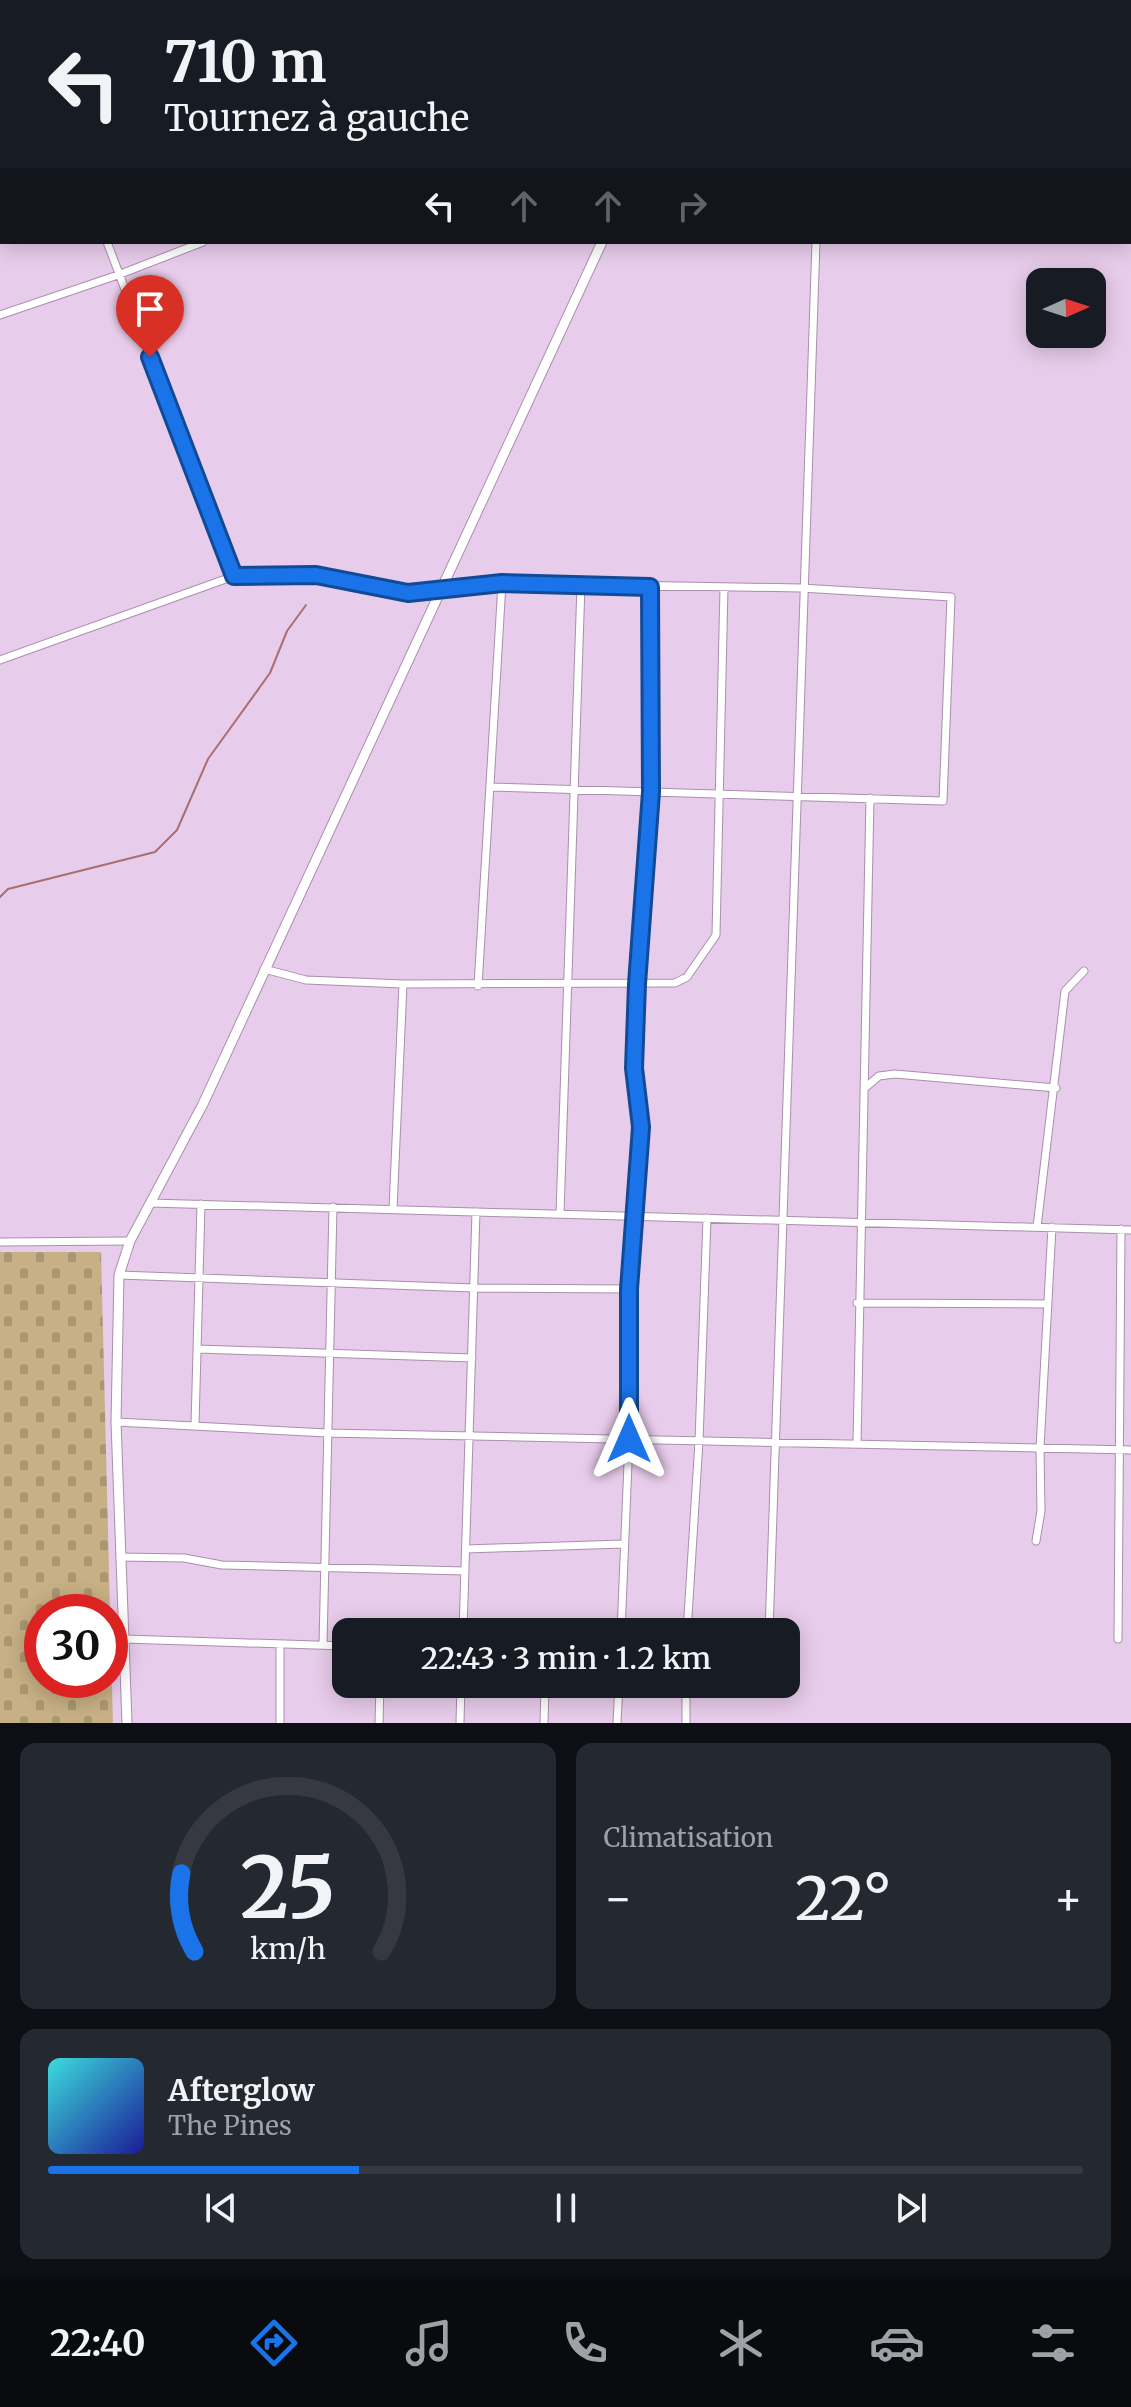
<!DOCTYPE html>
<html lang="fr">
<meta charset="utf-8">
<style>
:root{--surface:#171b24;--page:#242831;--text:#f1f3f6;--muted:#9ea1a6;--line:#363941;--accent:#1a73e8}
body{margin:0;font-family:Merriweather,serif;background:var(--page);color:var(--text);height:100vh;display:flex;flex-direction:column;font-size:30px;white-space:nowrap}
*{box-sizing:border-box;margin:0}
p{font-size:26px;color:var(--muted)}
.icon{flex:none;width:44px;height:44px;fill:none;stroke:currentColor;stroke-width:2;stroke-linecap:round;stroke-linejoin:round}
.map{position:relative;height:1723px;overflow:hidden}
.drawer{display:flex;flex-direction:column;gap:20px;padding:20px;background:#0d0f14;flex:1}
.drawer>*{flex:none}
.hud{position:absolute;left:0px;top:0px;width:1132px;height:244px;box-shadow:0 4px 20px #0003;background:#171b24;color:var(--text);overflow:hidden}
.needle{width:52px;rotate:87deg}
.buttons{position:absolute;left:1026px;top:268px;display:grid;gap:16px}
.buttons a{display:grid;place-items:center;width:80px;height:80px;border-radius:16px;background:var(--surface);box-shadow:0 4px 20px #0003;font-size:40px}
.speed{position:absolute;left:24px;top:1594px;display:flex;gap:16px;font-size:40px;font-weight:700;text-align:center}
.speed>*{display:grid;place-content:center;width:104px;height:104px;border-radius:50%;background:var(--surface);box-shadow:0 4px 20px #0003;line-height:1}
.speed .limit{border:12px solid #d22;background:#fff;color:#111}
.pin{position:absolute;display:grid;place-items:center;width:68px;height:68px;color:#fff;margin:-82px -34px;border-radius:50% 50% 50% 0;rotate:-45deg;box-shadow:0 0 8px #0007}
.pin .icon{rotate:45deg}
.me{position:absolute;width:88px;margin:-44px;rotate:0deg;stroke-linejoin:round;filter:drop-shadow(0 0 6px #0008)}
.turn{display:flex;align-items:center;gap:28px;height:168px;padding:0 32px;font-size:36px}
.turn .icon{width:104px;height:104px;stroke-width:2.5}
.turn b{display:block;font-size:56px;line-height:68px}
.lanes{display:flex;align-items:center;height:76px;padding:0 32px;background:#0003;justify-content:center;gap:40px;direction:ltr}
.lanes .off{opacity:.35}
.big{font-size:60px;font-weight:600;line-height:1.1}
.drawer .tile{flex:1;display:flex;flex-direction:column;justify-content:center;gap:12px;min-width:0;padding:0 28px;border-radius:16px;background:var(--page)}
.drawer .dial{align-items:center;gap:0}
.dial svg{height:208px;overflow:visible;fill:none;stroke:var(--line);stroke-width:7;stroke-linecap:round;text-anchor:middle}
.dial text{fill:var(--text);stroke:none}
.song{display:flex;align-items:center;gap:24px}
.cover{width:96px;height:96px;border-radius:12px;background:linear-gradient(135deg,hsl(180 70% 55%),hsl(240 70% 35%))}
.played{height:8px;border-radius:4px;background:linear-gradient(90deg,var(--accent) 30%,var(--line) 30%)}
.keys{display:flex;justify-content:space-around;direction:ltr}
.heat{display:flex;justify-content:space-between;align-items:center;font-size:44px;direction:ltr}
.drawer .tiles{flex:1;display:grid;gap:20px;grid-template-columns:1fr 1fr}
.tile:last-child{grid-column:span 2}
.trip{position:absolute;left:332px;top:1618px;width:468px;height:80px;border-radius:16px;background:var(--surface);box-shadow:0 4px 20px #0003;font-weight:600;line-height:80px;text-align:center}
.dock{display:flex;height:128px;justify-content:space-around;align-items:center;background:#090b0e;color:var(--muted)}
.dock .icon{width:56px;height:56px}
.dock .on{color:var(--accent)}
.dock b{font-size:36px;color:var(--text)}
.map>svg:first-child{display:block}
.cemetery{fill:url(#cemetery-stones)}
.lines{fill:none;stroke-linecap:round;stroke-linejoin:round}
.stream{stroke:#aa6e6e;stroke-width:2}
.street-casing{stroke:#a98fac;stroke-width:9}
.secondary-casing{stroke:#a98fac;stroke-width:11}
.street{stroke:#fff;stroke-width:7}
.secondary{stroke:#fff;stroke-width:9}
.route-casing{stroke:#114b97;stroke-width:20}
.route{stroke:#1a73e8;stroke-width:14}
</style>
<div class="map">
<svg width="1131" height="1723" viewBox="0 0 1131 1723">
<defs>
<pattern id="cemetery-stones" width="16" height="16" patternUnits="userSpaceOnUse" patternTransform="scale(2)"><rect width="16" height="16" fill="#c7b085"/><path d="M2 7V4a2 2 0 0 1 4 0v3zM10 15v-3a2 2 0 0 1 4 0v3z" fill="#aa9672"/></pattern>
</defs>
<rect width="100%" height="100%" fill="#e8cceb"/>
<path class="cemetery" d="M0,1252h101l9,360h-68v68h68v-61l3,104h-113z"/>
<g class="lines">
<path class="stream" d="M0,897l8,-8 147,-37 22,-22 31,-71 62,-86 17,-42 19,-26"/>
<defs>
<path id="street" d="M18,0v2
M290,0l1,2
M888,0l29,2
M820,2v-2
M1078,2v-2
M1130,9h1
M1130,150h1
M1130,232h1
M107,242l127,334
M0,315l118,-40 85,-33
M0,660l234,-84 82,-1 92,18 94,-10 299,5 150,9 -8,204 -451,-14
M264,969l42,11 97,4 272,-1 12,-6 29,-42 8,-347
M478,986l24,-403
M866,1087l13,-11 16,-2 161,14
M150,1203l981,27
M393,1209l10,-225
M560,1214l21,-629
M1037,1227l28,-236 19,-20
M0,1242l130,-1
M119,1275l355,13 155,1
M857,1303l191,1
M198,1349l274,9
M116,1422l211,11 804,17
M195,1425l6,-221
M857,1444l13,-646
M1036,1541l5,-30 -1,-63 12,-221
M466,1549l157,-5
M121,1557l63,1 38,7 243,6
M463,1632l13,-420
M621,1632l8,-193v-150l12,-162 -7,-59 3,-84 14,-192 -1,-205
M687,1632l12,-191 8,-223
M769,1632l47,-1390
M123,1639l223,7
M1118,1639l3,-410
M323,1645l10,-438
M686,1684v39
M280,1723v-77
M379,1723l1,-39
M460,1723l1,-39
M544,1723l1,-39
M617,1723l2,-39"/>
<path id="secondary" d="M723,2l1,-2
M127,1723l-11,-301 3,-147 11,-34 73,-137 399,-862"/>
</defs>
<use href="#street" class="street-casing"/>
<use href="#secondary" class="secondary-casing"/>
<use href="#street" class="street"/>
<use href="#secondary" class="secondary"/>
</g>
<g class="lines">
<defs>
<path id="route" d="M150,357l84,219 82,-1 92,18 94,-10 148,4 1,205 -14,192 -3,84 7,59 -12,162v150"/>
</defs>
<use href="#route" class="route-casing"/>
<use href="#route" class="route"/>
</g>
</svg>
<div class="buttons">
<a><svg class="needle" viewBox="-14 -14 28 28"><path d="M0-13l5 13h-10z" fill="#e53935"/><path d="M0 13l5-13h-10z" fill="#9ea1a6"/></svg></a>
</div>
<div class="speed"><div class="limit">30</div></div>
<div class="pin" style="left:150px;top:357px;background:#d93025"><svg class="icon" aria-label="arrive" viewBox="0 0 24 24"><path d="M6 21V4h12l-3 4 3 4H6"/></svg></div>
<svg class="me" style="left:629px;top:1439px" viewBox="-20 -20 40 40"><path d="M0-17L14 15 0 8-14 15z" fill="#1a73e8" stroke="#fff" stroke-width="4"/></svg>
<div class="trip">22:43 · 3 min · 1.2 km</div>
<div class="hud">
<div class="turn"><svg class="icon" aria-label="left" viewBox="0 0 24 24"><path d="M17 20v-9H6M10 6l-5 5 5 5"/></svg><div><b>710 m</b>Tournez à gauche</div></div>
<div class="lanes"><svg class="icon" aria-label="left" viewBox="0 0 24 24"><path d="M17 20v-9H6M10 6l-5 5 5 5"/></svg><svg class="icon off" aria-label="ahead" viewBox="0 0 24 24"><path d="M12 20V5M6 11l6-6 6 6"/></svg><svg class="icon off" aria-label="ahead" viewBox="0 0 24 24"><path d="M12 20V5M6 11l6-6 6 6"/></svg><svg class="icon off" aria-label="right" viewBox="0 0 24 24"><path d="M7 20v-9h11M14 6l5 5-5 5"/></svg></div>
</div>
</div>
<section class="drawer">
<div class="tiles">
<div class="tile dial"><svg viewBox="0 0 100 80">
<path d="M14 69A42 42 0 1 1 86 69"/>
<path d="M14 69A42 42 0 0 1 9 39" stroke="#1a73e8"/>
<text x="50" y="56" font-size="32" font-weight="700">25</text>
<text x="50" y="72" font-size="11">km/h</text>
</svg></div>
<div class="tile"><p>Climatisation</p>
<div class="heat"><a>−</a><b class="big">22°</b><a>+</a></div>
</div>
<div class="tile">
<div class="song"><i class="cover"></i><div><b>Afterglow</b><p>The Pines</p></div></div>
<div class="played"></div>
<div class="keys"><svg class="icon" aria-label="previous" viewBox="0 0 24 24"><path d="M18 5L8 12l10 7zM5 5v14"/></svg><svg class="icon" aria-label="pause" viewBox="0 0 24 24"><path d="M8 5v14M16 5v14"/></svg><svg class="icon" aria-label="next" viewBox="0 0 24 24"><path d="M6 5l10 7-10 7zM19 5v14"/></svg></div>
</div>
</div>
</section>
<nav class="dock">
<b>22:40</b>
<svg class="icon on" aria-label="directions" viewBox="0 0 24 24"><path d="M12 3l9 9-9 9-9-9zM9 14v-3h6M13 9l2 2-2 2"/></svg>
<svg class="icon" aria-label="music" viewBox="0 0 24 24"><path d="M9 18V5l10-2v13"/><circle cx="6" cy="18" r="3"/><circle cx="16" cy="16" r="3"/></svg>
<svg class="icon" aria-label="phone" viewBox="0 0 24 24"><path d="M5 4h4l2 5-3 2q2 4 5 5l2-3 5 2v4C11 20 4 13 5 4z"/></svg>
<svg class="icon" aria-label="climate" viewBox="0 0 24 24"><path d="M12 3v18M4 7l16 10M4 17L20 7"/></svg>
<svg class="icon" aria-label="car" viewBox="0 0 24 24"><path d="M5 17H2v-5l4-1 3-4h7l3 4 3 1v5h-3M9 17h6M6 11h13"/><circle cx="7" cy="17" r="2"/><circle cx="17" cy="17" r="2"/></svg>
<svg class="icon" aria-label="filters" viewBox="0 0 24 24"><path d="M4 7h16M4 17h16"/><circle cx="9" cy="7" r="2"/><circle cx="15" cy="17" r="2"/></svg>
</nav>
